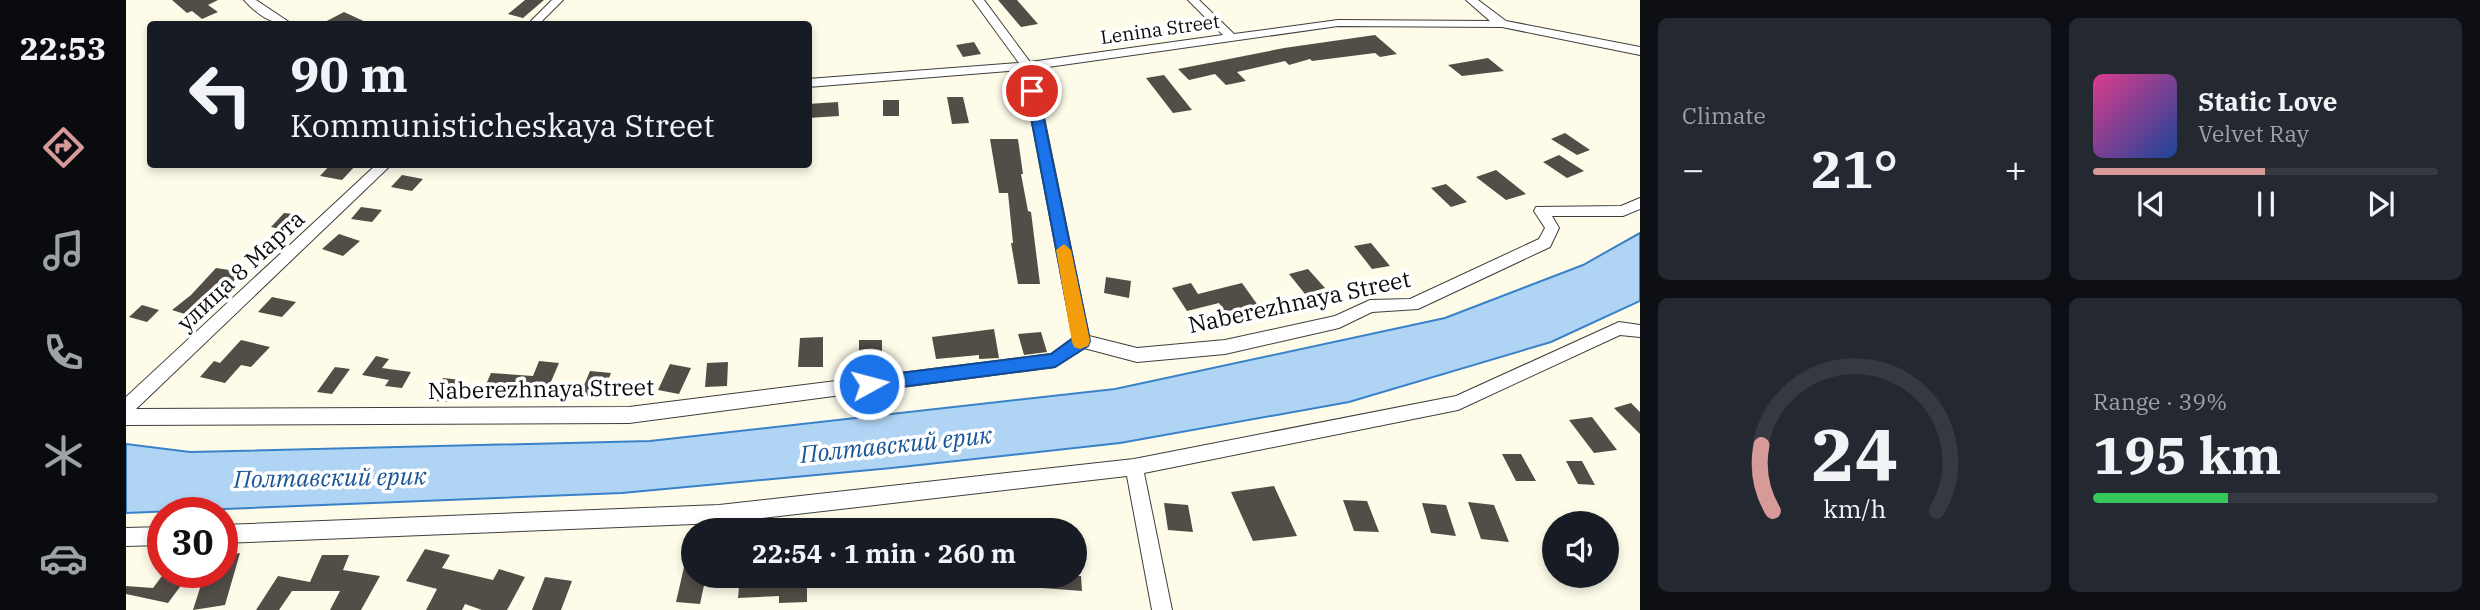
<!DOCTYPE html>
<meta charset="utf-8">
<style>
:root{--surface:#171b24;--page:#242831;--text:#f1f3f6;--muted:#9ea1a6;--line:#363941;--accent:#d69a99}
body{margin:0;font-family:"IBM Plex Serif",serif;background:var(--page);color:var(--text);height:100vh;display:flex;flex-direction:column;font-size:26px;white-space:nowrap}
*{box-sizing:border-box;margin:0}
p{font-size:23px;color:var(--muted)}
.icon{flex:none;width:38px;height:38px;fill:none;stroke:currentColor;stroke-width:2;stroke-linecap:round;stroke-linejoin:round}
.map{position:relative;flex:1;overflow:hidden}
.panel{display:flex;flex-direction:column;gap:18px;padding:18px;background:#0d0f14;width:840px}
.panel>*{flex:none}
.banner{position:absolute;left:21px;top:21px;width:665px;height:147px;border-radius:7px;box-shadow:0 4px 10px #0003;background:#171b24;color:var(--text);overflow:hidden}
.buttons{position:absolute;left:1416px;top:511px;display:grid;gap:14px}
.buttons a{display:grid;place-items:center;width:77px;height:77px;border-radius:50%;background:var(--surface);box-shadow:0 4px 10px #0003;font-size:35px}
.speed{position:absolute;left:21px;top:497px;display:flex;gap:14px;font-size:35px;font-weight:700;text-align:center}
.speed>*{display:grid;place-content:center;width:91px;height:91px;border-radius:50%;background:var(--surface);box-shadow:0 4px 10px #0003;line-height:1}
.speed .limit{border:10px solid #d22;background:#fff;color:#111}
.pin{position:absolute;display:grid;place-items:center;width:60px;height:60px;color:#fff;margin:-30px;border:4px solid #fff;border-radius:50%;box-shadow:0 2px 7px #0007}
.me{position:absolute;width:77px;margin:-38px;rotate:83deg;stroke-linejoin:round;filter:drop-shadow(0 0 5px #0008)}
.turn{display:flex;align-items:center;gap:24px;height:147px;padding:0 28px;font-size:32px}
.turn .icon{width:91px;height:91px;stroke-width:2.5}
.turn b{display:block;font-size:49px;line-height:60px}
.big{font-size:52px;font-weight:700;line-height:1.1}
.panel .widget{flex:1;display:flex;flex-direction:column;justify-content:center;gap:10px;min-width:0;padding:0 24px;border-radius:10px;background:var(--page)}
.panel .dial{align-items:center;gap:0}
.dial svg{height:182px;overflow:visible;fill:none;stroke:var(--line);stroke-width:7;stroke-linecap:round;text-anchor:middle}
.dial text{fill:var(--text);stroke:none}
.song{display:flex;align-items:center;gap:21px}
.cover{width:84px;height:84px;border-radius:10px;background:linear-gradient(135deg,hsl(330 70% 55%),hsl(220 70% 35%))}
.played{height:7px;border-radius:4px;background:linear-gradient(90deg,var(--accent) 50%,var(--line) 50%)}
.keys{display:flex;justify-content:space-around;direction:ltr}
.heat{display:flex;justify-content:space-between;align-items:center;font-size:38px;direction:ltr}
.charge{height:10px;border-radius:5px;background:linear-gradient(90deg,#34c759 39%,var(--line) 0)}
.panel .tiles{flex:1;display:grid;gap:18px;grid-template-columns:repeat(2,1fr)}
.trip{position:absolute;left:555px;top:518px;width:406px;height:70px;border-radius:35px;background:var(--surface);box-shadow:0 4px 10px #0003;font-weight:700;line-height:70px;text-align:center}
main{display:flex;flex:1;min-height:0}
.tabs{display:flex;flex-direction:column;width:126px;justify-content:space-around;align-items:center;background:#090b0e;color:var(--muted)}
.tabs .icon{width:49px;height:49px}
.tabs .current{color:var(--accent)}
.tabs b{font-size:32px;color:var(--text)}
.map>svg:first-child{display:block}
.water{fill:#b0d4f4;stroke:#3982c9;stroke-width:2}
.building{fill:#534d48}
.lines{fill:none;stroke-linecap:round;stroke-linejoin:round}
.minor-casing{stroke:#3e3e3e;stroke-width:2}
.minor{fill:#fff;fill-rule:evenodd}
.route{fill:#1a73e8;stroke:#114b97;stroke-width:2}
.slow{fill:#f59e0b}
.labels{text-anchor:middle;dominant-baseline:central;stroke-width:7;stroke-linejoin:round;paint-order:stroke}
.far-street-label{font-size:19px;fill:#0b0b0b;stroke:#fff}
.street-label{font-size:23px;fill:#0b0b0b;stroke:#fff}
.water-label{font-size:24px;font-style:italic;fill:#195597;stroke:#fff}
</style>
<main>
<nav class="tabs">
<b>22:53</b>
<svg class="icon current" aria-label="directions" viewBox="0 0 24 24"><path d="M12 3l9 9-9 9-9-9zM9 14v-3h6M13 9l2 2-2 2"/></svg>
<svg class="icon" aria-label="music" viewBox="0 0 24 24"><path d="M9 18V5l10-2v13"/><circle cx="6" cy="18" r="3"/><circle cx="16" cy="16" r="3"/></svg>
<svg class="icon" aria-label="phone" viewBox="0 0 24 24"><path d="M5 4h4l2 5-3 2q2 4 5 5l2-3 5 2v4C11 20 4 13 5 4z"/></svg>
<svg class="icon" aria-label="climate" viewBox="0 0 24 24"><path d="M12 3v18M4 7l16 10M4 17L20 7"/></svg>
<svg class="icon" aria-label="car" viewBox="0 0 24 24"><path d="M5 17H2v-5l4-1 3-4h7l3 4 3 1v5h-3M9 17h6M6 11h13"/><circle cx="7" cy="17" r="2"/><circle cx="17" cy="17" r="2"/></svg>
</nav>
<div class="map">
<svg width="1514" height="610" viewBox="0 0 1514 610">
<rect width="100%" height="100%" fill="#fefce9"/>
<path class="water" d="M1514,233v68l-89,41 -202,60 -229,41 -228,25 -270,25 -496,20v-69l64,8 460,-11 465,-52 330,-71 138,-53z"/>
<path class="building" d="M46,0h46l-10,5 10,7 -16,7 -10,-8 -5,2z
M399,0h19l-21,18 -15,-4z
M872,0h19l21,24 -17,3z
M218,12l26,12h-49z
M1249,35l22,19 -17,3 -5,-4 -63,8 -2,-2 -21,6 -4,-4 -48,11 9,9 -20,4 -11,-11 -26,6 -11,-11 106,-21z
M848,42l7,12 -18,3 -7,-12z
M1362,58l16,13 -42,5 -14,-11z
M1038,75l28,35 -19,3 -27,-35z
M821,97h16l6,26 -17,1z
M757,100h16v16h-16z
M712,102l1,14 -31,2v-14z
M1439,133l25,17 -13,5 -26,-16z
M864,139h28l5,35h-2l7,37 3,1 9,72h-22l-7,-41h2l-5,-50h-9z
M1433,155l25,16 -17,7 -24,-16z
M205,164h26l-15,16 -22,-4z
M1370,170l30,24 -20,6 -30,-23z
M276,175l21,4 -11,12 -21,-4z
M1320,184l21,18 -16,5 -20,-19z
M235,207l21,3 -10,12 -21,-3z
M158,213l10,1 -1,4 8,2 -10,11 -20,-4z
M213,234l21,7 -17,15 -21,-7z
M1245,243l19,23 -18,3 -18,-23z
M90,268l26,4 -14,15h-3l-34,29 -19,-6 19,-15z
M1182,269l17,19 -20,6 -16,-20z
M980,277l25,4 -2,17 -25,-5z
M1065,283l7,11 44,-11 15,21 -32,8 -6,-9 -32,8 -15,-23z
M146,297l24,5 -14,15 -24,-5z
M16,305l17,5 -12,12 -18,-5z
M868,329l5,29 -20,1v-4l-43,4 -4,-22z
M915,332l6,20 -23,3 -6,-21z
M697,337v30h-25l2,-29z
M115,340l29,7 -19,20 -10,-2 -16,18 -25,-6 14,-16 6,2z
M733,340h23v26h-23z
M250,356l13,3 -7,9 29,4 -9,16 -17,-2 4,-6 -27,-5z
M413,361l20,2 -15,35 -43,-5 -2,6 -19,-1 11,-25 42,3z
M602,362l-1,24 -22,1 2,-24z
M544,364l21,4 -12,26 -21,-4z
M209,367l15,2 -18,25 -15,-2z
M464,371l21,2 -10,25 -21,-3z
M317,378l19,2 -10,22 -20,-1z
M1505,403l9,9v22l-26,-26z
M1466,417l25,33 -23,3 -25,-33z
M1376,454h19l15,27h-20z
M1440,461h16l13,24 -17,-1z
M1148,486l23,50 -44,5 -22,-49z
M1217,500l24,1 12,31 -25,-1z
M1342,502l26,3 15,37 -28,-3z
M1038,503l24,2 5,27 -25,-2z
M1296,503l24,2 10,31 -25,-3z
M299,549l25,6 -8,13 51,12 6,-11 26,8 -18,33h-25l-17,-6 -3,6h-36l11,-21 -31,-8z
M562,550l5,1v25h13l-6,28 -24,-2z
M114,553l-15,52 -32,5 12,-38h17v-16z
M196,555h27l-6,15 37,6 -19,34h-31l10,-19h-48l-13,19h-23l22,-34 32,6z
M39,572h26l-23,31 -42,-9v-8l27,2z
M614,576h67v26l-28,1v-7l-41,2z
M917,576h38l1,15 -39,-3z
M419,577l27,4 -11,29h-29z"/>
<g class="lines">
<defs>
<path id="minor" d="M118,0h12l36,24c-20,2 -35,-10 -48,-24z
M426,0h11l-24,24h-11z
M847,0h11l46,62 193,-27 -35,-35h11l35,34 104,-14 152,1 -24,-21h12l28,21 134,26v8l-138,-28 -164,-1 -304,43 55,267 48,12 88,-8 110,-24 35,-16 40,-1 129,-60 6,-11 -11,-17 2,-4 85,-1 19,-8v11l-17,7h-71l7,12 -9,19 -132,62 -46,3 -33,16 -114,26 -88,8 -53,-14 -29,19 -426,56 -503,2v-28l251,-233h15l-256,245 493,-2 422,-53 22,-16 -51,-268 -214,17v-8l211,-16z
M1493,322l21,3v12l-20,-2 -162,75 -314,63 28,137h-20l-25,-134 -408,47 -497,20v-18l497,-20 415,-46 322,-63z
M37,527v18l-37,1v-18z"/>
</defs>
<use href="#minor" class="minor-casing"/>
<use href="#minor" class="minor"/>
</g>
<path class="route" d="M906,87l6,4 52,250 -2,5 -33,21 -186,24 -6,-2 -3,-5 3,-5 6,-2 182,-23 22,-16 -47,-247z"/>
<path class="slow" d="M938,244l7,6 19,91 -2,5 -8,3 -6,-2 -2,-5 -16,-92z"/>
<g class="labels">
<g class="far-street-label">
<text transform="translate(1034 29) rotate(-8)">Lenina Street</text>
</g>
<g class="street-label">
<text transform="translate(114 270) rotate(-43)">улица 8 Марта</text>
<text transform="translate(1173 301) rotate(-12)">Naberezhnaya Street</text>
<text transform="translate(415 388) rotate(-1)">Naberezhnaya Street</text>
</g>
<g class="water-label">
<text transform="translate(770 444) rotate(-6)">Полтавский ерик</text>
<text transform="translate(204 477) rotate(-1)">Полтавский ерик</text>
</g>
</g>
</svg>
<div class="buttons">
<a><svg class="icon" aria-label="sound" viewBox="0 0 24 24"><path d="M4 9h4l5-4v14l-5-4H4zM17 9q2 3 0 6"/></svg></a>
</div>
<div class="speed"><div class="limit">30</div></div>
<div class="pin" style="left:906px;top:91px;background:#d93025"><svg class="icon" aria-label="arrive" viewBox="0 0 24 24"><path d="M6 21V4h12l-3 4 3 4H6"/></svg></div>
<svg class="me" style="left:743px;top:384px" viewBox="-20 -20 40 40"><circle r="17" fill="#1a73e8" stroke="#fff" stroke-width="3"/><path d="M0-11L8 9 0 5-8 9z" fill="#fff"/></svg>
<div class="trip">22:54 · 1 min · 260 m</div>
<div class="banner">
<div class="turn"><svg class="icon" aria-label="left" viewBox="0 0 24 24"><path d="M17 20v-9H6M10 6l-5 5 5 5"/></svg><div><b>90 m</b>Kommunisticheskaya Street</div></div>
</div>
</div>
<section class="panel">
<div class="tiles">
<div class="widget"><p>Climate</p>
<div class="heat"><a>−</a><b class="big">21°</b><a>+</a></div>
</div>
<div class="widget">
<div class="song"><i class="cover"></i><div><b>Static Love</b><p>Velvet Ray</p></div></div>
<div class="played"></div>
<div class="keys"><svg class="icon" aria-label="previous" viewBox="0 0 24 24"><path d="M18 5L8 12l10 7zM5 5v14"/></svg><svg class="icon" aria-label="pause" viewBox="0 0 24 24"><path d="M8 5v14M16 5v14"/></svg><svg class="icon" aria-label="next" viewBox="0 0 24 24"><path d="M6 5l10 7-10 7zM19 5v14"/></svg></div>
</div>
<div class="widget dial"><svg viewBox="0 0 100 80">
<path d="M14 69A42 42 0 1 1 86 69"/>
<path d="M14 69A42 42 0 0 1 9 40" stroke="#d69a99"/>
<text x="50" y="56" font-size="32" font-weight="700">24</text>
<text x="50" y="72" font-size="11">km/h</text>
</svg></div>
<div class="widget"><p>Range · 39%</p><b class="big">195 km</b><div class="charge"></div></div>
</div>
</section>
</main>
